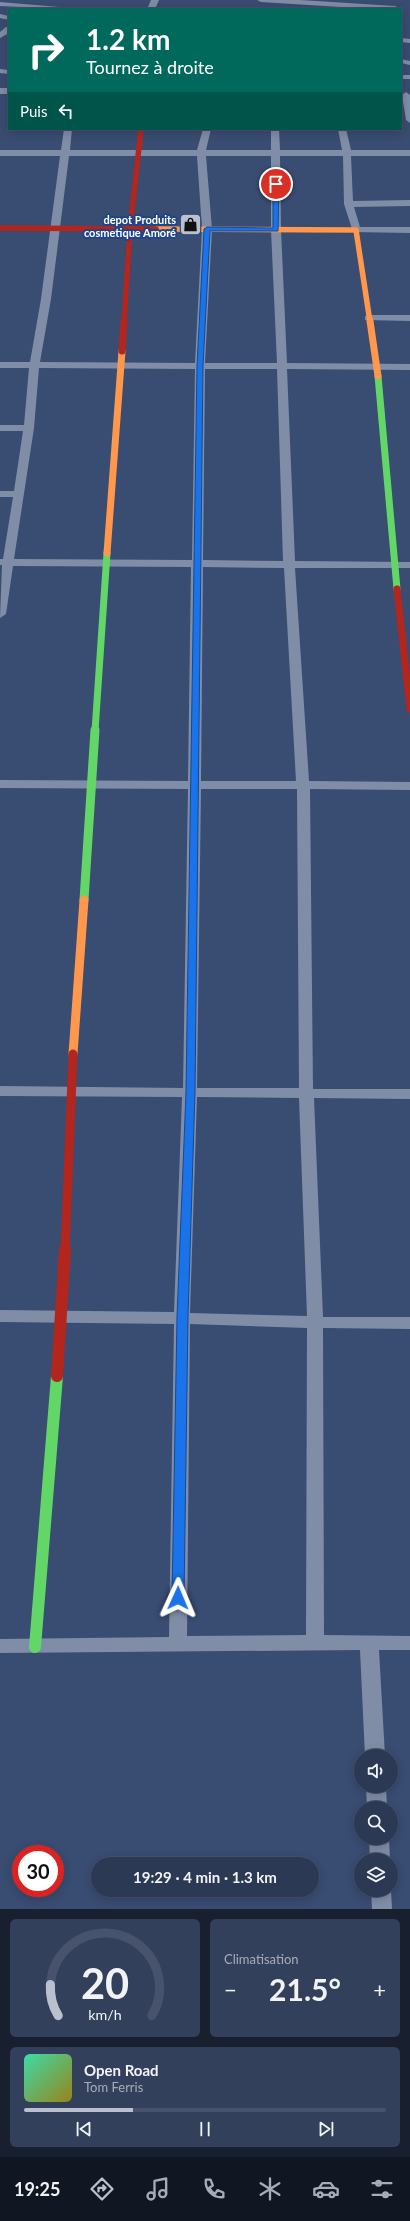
<!DOCTYPE html>
<html lang="fr">
<meta charset="utf-8">
<style>
:root{--surface:#2b3955;--page:#33405b;--text:#f1f3f6;--muted:#a6acb9;--line:#47536c;--accent:#bac0cd}
body{margin:0;font-family:Lato,sans-serif;background:var(--page);color:var(--text);height:100vh;display:flex;flex-direction:column;font-size:15px;white-space:nowrap}
*{box-sizing:border-box;margin:0}
p{font-size:13px;color:var(--muted)}
.icon{flex:none;width:22px;height:22px;fill:none;stroke:currentColor;stroke-width:2;stroke-linecap:round;stroke-linejoin:round}
.map{position:relative;height:1909px;overflow:hidden}
.details{display:flex;flex-direction:column;gap:10px;padding:10px;background:#181f2f;flex:1}
.details>*{flex:none}
.top-card{position:absolute;left:8px;top:8px;width:394px;height:122px;border-radius:0px;box-shadow:0 2px 10px #0003,0 0 0 1px var(--line);background:#00695c;color:#fff;overflow:hidden}
.buttons{position:absolute;left:354px;top:1749px;display:grid;gap:8px}
.buttons a{display:grid;place-items:center;width:44px;height:44px;border-radius:50%;background:var(--surface);box-shadow:0 2px 10px #0003,0 0 0 1px var(--line);font-size:20px}
.speed{position:absolute;left:12px;top:1845px;display:flex;gap:8px;font-size:20px;font-weight:700;text-align:center}
.speed>*{display:grid;place-content:center;width:52px;height:52px;border-radius:50%;background:var(--surface);box-shadow:0 2px 10px #0003,0 0 0 1px var(--line);line-height:1}
.speed .limit{border:6px solid #d22;background:#fff;color:#111}
.pin{position:absolute;display:grid;place-items:center;width:34px;height:34px;color:#fff;margin:-17px;border:2px solid #fff;border-radius:50%;box-shadow:0 1px 4px #0007}
.me{position:absolute;width:44px;margin:-22px;rotate:1deg;stroke-linejoin:round;filter:drop-shadow(0 0 3px #0008)}
.turn{display:flex;align-items:center;gap:14px;height:84px;padding:0 12px;font-size:18px}
.turn .icon{width:52px;height:52px;stroke-width:2.5}
.turn b{display:block;font-size:28px;line-height:34px}
.then{display:flex;align-items:center;height:38px;padding:0 12px;background:#0003;gap:8px;font-size:15px}
.big{font-size:30px;font-weight:700;line-height:1.1}
.details .card{flex:1;display:flex;flex-direction:column;justify-content:center;gap:6px;min-width:0;padding:0 14px;border-radius:6px;background:var(--page)}
.details .dial{align-items:center;gap:0}
.dial svg{height:104px;overflow:visible;fill:none;stroke:var(--line);stroke-width:7;stroke-linecap:round;text-anchor:middle}
.dial text{fill:var(--text);stroke:none}
.song{display:flex;align-items:center;gap:12px}
.cover{width:48px;height:48px;border-radius:6px;background:linear-gradient(135deg,hsl(160 70% 55%),hsl(50 70% 35%))}
.played{height:4px;border-radius:2px;background:linear-gradient(90deg,var(--accent) 30%,var(--line) 30%)}
.keys{display:flex;justify-content:space-around;direction:ltr}
.heat{display:flex;justify-content:space-between;align-items:center;font-size:22px;direction:ltr}
.details .tiles{flex:1;display:grid;gap:10px;grid-template-columns:1fr 1fr}
.card:last-child{grid-column:span 2}
.trip{position:absolute;left:91px;top:1857px;width:228px;height:40px;border-radius:20px;background:var(--surface);box-shadow:0 2px 10px #0003,0 0 0 1px var(--line);font-weight:700;line-height:40px;text-align:center}
.tab-bar{display:flex;height:64px;justify-content:space-around;align-items:center;background:#111722;color:var(--muted)}
.tab-bar .icon{width:28px;height:28px}
.tab-bar .on{color:var(--accent)}
.tab-bar b{font-size:18px;color:var(--text)}
.map>svg:first-child{display:block}
.lines{fill:none;stroke-linecap:round;stroke-linejoin:round}
.street{fill:#808da6;fill-rule:evenodd}
.fast-far2{stroke:#63d668;stroke-width:7}
.fast-far1{stroke:#63d668;stroke-width:9}
.fast{stroke:#63d668;stroke-width:12}
.slow-far2{stroke:#ff974d;stroke-width:5.5}
.slow-far1{stroke:#ff974d;stroke-width:7}
.slow{stroke:#ff974d;stroke-width:9}
.jam-far3{stroke:#b3261e;stroke-width:5.5}
.jam-far2{stroke:#b3261e;stroke-width:7}
.jam-far1{stroke:#b3261e;stroke-width:9}
.jam{stroke:#b3261e;stroke-width:12}
.route{fill:#1a73e8;stroke:#114b97}
.labels{text-anchor:middle;dominant-baseline:central;stroke-width:4;stroke-linejoin:round;paint-order:stroke}
.far-poi-label{font-size:11px;font-weight:bold;fill:#fff;stroke:#214589;text-anchor:end}
</style>
<div class="map">
<svg width="410" height="1909" viewBox="0 0 410 1909">
<rect width="100%" height="100%" fill="#394c71"/>
<g class="lines">
<path class="street" d="M151,0h8l-4,9h-8z
M257,0h43l95,6 4,2 -27,1 -111,-7z
M0,2l59,5 4,2 -63,-3z
M0,14l9,2v4l-9,-2z
M6,27h3v6l-9,5v-6z
M401,38l9,1v4l-9,-1z
M401,59l9,2v4l-9,-2z
M0,69l9,1v4l-9,-1z
M401,75h9v4h-9z
M0,88h9v6h-9z
M406,92l4,3v28l-4,-3 -4,-25z
M64,129h8l-2,21h127l6,-21h8l-5,21h65v-21h8l1,21h62l-4,-21h8l5,21h59v6h-59l2,45 57,-1v6l-56,1 6,20h50v6l-57,-1 -9,-28 -1,-48h-63l1,74 6,133 123,1v6l-123,-1 8,192 115,1v6h-115l14,213 101,1v8l-100,-1 3,300h97v10l-96,-1 9,219h87v12l-87,-1 1,307 86,1v14h-31l6,106h-20l-5,-106 -360,3v-14l169,-2 5,-313 -174,-2v-12l174,2 8,-215 -182,-1v-10l183,2 5,-299 -188,-1v-8l188,1 3,-214 -178,-1 -7,48 -6,4 2,-53h-2v-6h3l10,-62h-13v-6h14l9,-60h-23v-6h24l5,-57h-29v-6h30l11,-63 19,-143h-60v-6h61zM69,156h128l5,73 -7,134 -155,-1 11,-63zM206,156h65v74l6,133h-72l7,-134zM39,368l156,1 -3,191 -178,-1 20,-131zM205,369h72l6,192 -80,-1zM203,567l81,1 12,213h-95zM201,789h96l2,299h-102zM197,1097l102,1 8,218 -117,-3zM190,1324l117,4 -1,307 -119,1z
M368,315h42v6l-45,-1v-4z
M366,1786h20l1,22h-20z
M369,1838h20l1,22h-20z
M371,1890h20l1,19h-20z"/>
<path class="fast-far2" d="M378,376l19,213
M95,731l12,-178"/>
<path class="fast-far1" d="M84,900l11,-170"/>
<path class="fast" d="M35,1647l22,-271"/>
<path class="slow-far2" d="M156,229l200,1 14,92"/>
<path class="slow-far1" d="M370,321l8,55
M107,553l15,-202"/>
<path class="slow" d="M73,1054l11,-154"/>
<path class="jam-far3" d="M0,228l156,1
M124,322l6,-93 11,-100"/>
<path class="jam-far2" d="M122,351l2,-30
M397,589l13,120"/>
<path class="jam-far1" d="M65,1250l8,-196"/>
<path class="jam" d="M57,1376l8,-127"/>
</g>
<path class="route" d="M276,183l3,1 -1,47h-68l-7,135 -8,726 -7,225 -4,281 -6,5 -6,-5 5,-281 9,-225 11,-726 7,-137 3,-2 66,1v-44z"/>
<defs>
<symbol id="shop-square" viewBox="-11 -11 22 22"><rect x="-9" y="-9" width="18" height="18" rx="4" fill="#bac0cd" stroke="#214589"/><path d="M-5-2.5h2.3a2.7 3.5 0 0 1 5.4 0H5L5.5 6h-11ZM-1.5-2.5h3a1.5 2.3 0 0 0-3 0Z" fill="#111"/></symbol>
</defs>
<g fill-rule="evenodd">
<use href="#shop-square" x="178" y="212" width="25" height="25"/>
</g>
<g class="labels">
<g class="far-poi-label">
<text x="176" y="219">depot Produits<tspan x="176" dy="13">cosmetique Amoré</tspan></text>
</g>
</g>
</svg>
<div class="buttons">
<a><svg class="icon" aria-label="sound" viewBox="0 0 24 24"><path d="M4 9h4l5-4v14l-5-4H4zM17 9q2 3 0 6"/></svg></a>
<a><svg class="icon" aria-label="search" viewBox="0 0 24 24"><circle cx="10" cy="10" r="6"/><path d="M15 15l6 6"/></svg></a>
<a><svg class="icon" aria-label="layers" viewBox="0 0 24 24"><path d="M12 4l9 5-9 5-9-5zM3 14l9 5 9-5"/></svg></a>
</div>
<div class="speed"><div class="limit">30</div></div>
<div class="pin" style="left:276px;top:184px;background:#d93025"><svg class="icon" aria-label="arrive" viewBox="0 0 24 24"><path d="M6 21V4h12l-3 4 3 4H6"/></svg></div>
<svg class="me" style="left:178px;top:1598px" viewBox="-20 -20 40 40"><path d="M0-17L14 15 0 8-14 15z" fill="#1a73e8" stroke="#fff" stroke-width="4"/></svg>
<div class="trip">19:29 · 4 min · 1.3 km</div>
<div class="top-card">
<div class="turn"><svg class="icon" aria-label="right" viewBox="0 0 24 24"><path d="M7 20v-9h11M14 6l5 5-5 5"/></svg><div><b>1.2 km</b>Tournez à droite</div></div>
<div class="then">Puis<svg class="icon" aria-label="left" viewBox="0 0 24 24"><path d="M17 20v-9H6M10 6l-5 5 5 5"/></svg></div>
</div>
</div>
<section class="details">
<div class="tiles">
<div class="card dial"><svg viewBox="0 0 100 80">
<path d="M14 69A42 42 0 1 1 86 69"/>
<path d="M14 69A42 42 0 0 1 8 45" stroke="#bac0cd"/>
<text x="50" y="56" font-size="32" font-weight="700">20</text>
<text x="50" y="72" font-size="11">km/h</text>
</svg></div>
<div class="card"><p>Climatisation</p>
<div class="heat"><a>−</a><b class="big">21.5°</b><a>+</a></div>
</div>
<div class="card">
<div class="song"><i class="cover"></i><div><b>Open Road</b><p>Tom Ferris</p></div></div>
<div class="played"></div>
<div class="keys"><svg class="icon" aria-label="previous" viewBox="0 0 24 24"><path d="M18 5L8 12l10 7zM5 5v14"/></svg><svg class="icon" aria-label="pause" viewBox="0 0 24 24"><path d="M8 5v14M16 5v14"/></svg><svg class="icon" aria-label="next" viewBox="0 0 24 24"><path d="M6 5l10 7-10 7zM19 5v14"/></svg></div>
</div>
</div>
</section>
<nav class="tab-bar">
<b>19:25</b>
<svg class="icon on" aria-label="directions" viewBox="0 0 24 24"><path d="M12 3l9 9-9 9-9-9zM9 14v-3h6M13 9l2 2-2 2"/></svg>
<svg class="icon" aria-label="music" viewBox="0 0 24 24"><path d="M9 18V5l10-2v13"/><circle cx="6" cy="18" r="3"/><circle cx="16" cy="16" r="3"/></svg>
<svg class="icon" aria-label="phone" viewBox="0 0 24 24"><path d="M5 4h4l2 5-3 2q2 4 5 5l2-3 5 2v4C11 20 4 13 5 4z"/></svg>
<svg class="icon" aria-label="climate" viewBox="0 0 24 24"><path d="M12 3v18M4 7l16 10M4 17L20 7"/></svg>
<svg class="icon" aria-label="car" viewBox="0 0 24 24"><path d="M5 17H2v-5l4-1 3-4h7l3 4 3 1v5h-3M9 17h6M6 11h13"/><circle cx="7" cy="17" r="2"/><circle cx="17" cy="17" r="2"/></svg>
<svg class="icon" aria-label="filters" viewBox="0 0 24 24"><path d="M4 7h16M4 17h16"/><circle cx="9" cy="7" r="2"/><circle cx="15" cy="17" r="2"/></svg>
</nav>
